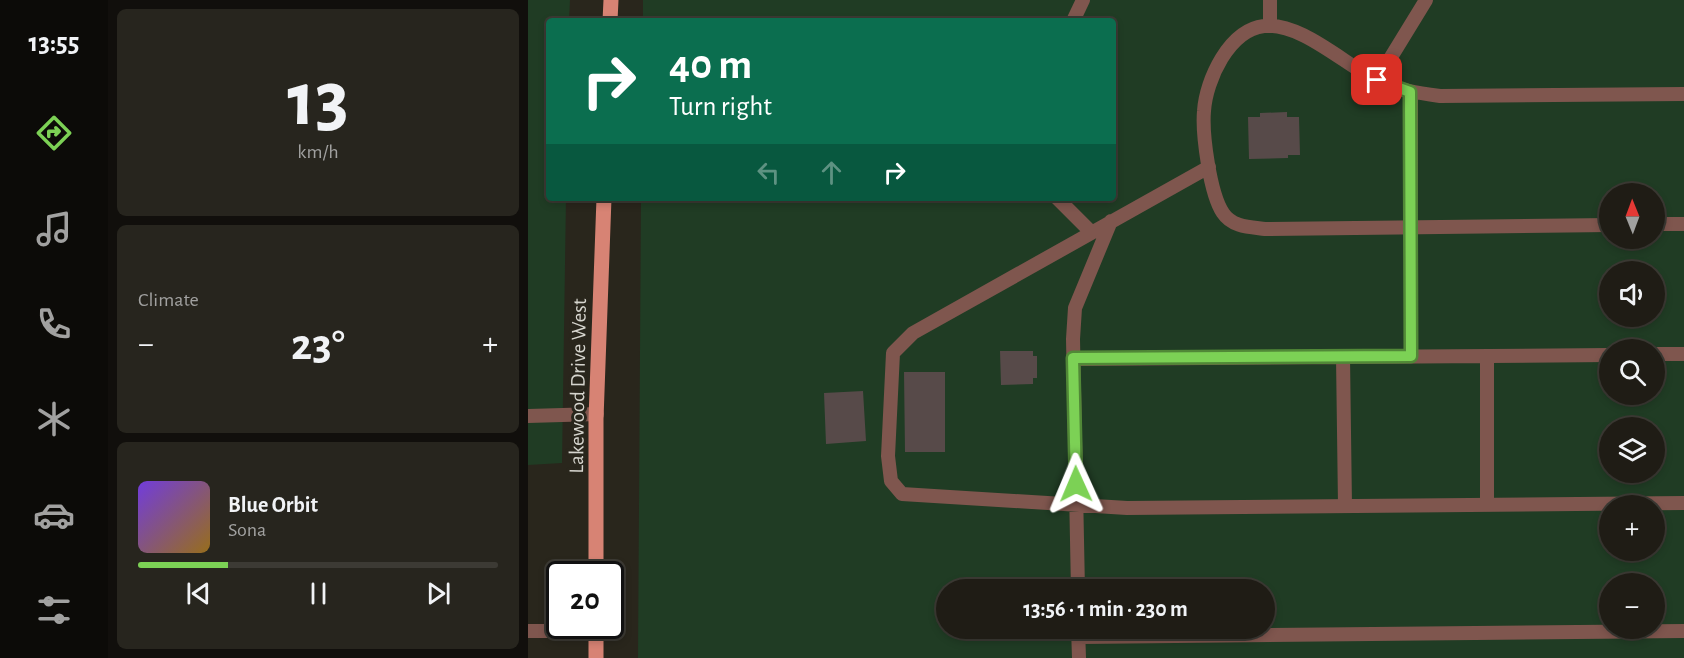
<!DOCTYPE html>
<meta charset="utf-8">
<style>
:root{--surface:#1f1c15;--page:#27251e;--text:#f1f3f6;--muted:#a1a1a0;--line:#3c3a34;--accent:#7cd155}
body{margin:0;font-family:"Alegreya Sans",sans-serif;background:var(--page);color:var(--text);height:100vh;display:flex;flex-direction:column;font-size:22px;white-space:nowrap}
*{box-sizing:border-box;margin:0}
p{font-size:20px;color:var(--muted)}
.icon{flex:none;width:33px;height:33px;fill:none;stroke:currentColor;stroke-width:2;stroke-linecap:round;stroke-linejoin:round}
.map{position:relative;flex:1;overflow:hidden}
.details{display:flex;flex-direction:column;gap:9px;padding:9px;background:#110f0c;width:420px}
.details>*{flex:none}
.hud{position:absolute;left:18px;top:18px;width:570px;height:183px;border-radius:6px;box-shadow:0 3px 9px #0003,0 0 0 2px var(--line);background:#0b6e4f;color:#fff;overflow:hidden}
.needle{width:39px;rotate:359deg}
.buttons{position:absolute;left:1071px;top:183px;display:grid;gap:12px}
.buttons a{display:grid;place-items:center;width:66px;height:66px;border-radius:50%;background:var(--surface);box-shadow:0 3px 9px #0003,0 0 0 2px var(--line);font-size:30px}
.speed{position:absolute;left:18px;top:561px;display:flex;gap:12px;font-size:30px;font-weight:700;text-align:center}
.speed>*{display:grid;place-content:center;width:78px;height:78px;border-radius:50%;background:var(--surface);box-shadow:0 3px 9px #0003,0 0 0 2px var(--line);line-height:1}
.speed .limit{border:3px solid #111;border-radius:9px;background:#fff;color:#111}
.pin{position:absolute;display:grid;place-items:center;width:51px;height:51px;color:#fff;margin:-26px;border-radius:12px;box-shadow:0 3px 9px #0006}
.me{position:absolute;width:66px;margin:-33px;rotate:359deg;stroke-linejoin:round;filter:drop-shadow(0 0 4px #0008)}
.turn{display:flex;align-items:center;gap:21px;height:126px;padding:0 24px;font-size:27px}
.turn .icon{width:78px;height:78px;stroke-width:2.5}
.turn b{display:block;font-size:42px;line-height:51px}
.lanes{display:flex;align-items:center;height:57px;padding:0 24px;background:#0003;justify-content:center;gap:30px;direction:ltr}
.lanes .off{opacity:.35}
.big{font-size:45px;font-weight:700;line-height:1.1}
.details .card{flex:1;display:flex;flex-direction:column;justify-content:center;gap:9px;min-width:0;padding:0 21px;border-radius:9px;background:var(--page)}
.details .dial{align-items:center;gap:0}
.dial b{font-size:78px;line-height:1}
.song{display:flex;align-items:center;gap:18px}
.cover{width:72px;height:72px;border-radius:9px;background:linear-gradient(135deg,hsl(260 70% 55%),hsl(40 70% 35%))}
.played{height:6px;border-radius:3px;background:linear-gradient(90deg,var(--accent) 25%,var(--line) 25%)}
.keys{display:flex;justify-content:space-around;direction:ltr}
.heat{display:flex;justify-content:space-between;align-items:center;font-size:33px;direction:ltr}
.trip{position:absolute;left:408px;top:579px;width:339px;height:60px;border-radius:30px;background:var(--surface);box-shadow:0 3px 9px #0003,0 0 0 2px var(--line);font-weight:700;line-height:60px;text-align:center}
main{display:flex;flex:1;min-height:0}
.tab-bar{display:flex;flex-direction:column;width:108px;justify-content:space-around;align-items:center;background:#0c0b08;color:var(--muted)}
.tab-bar .icon{width:42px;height:42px}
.tab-bar .on{color:var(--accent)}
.tab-bar b{font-size:27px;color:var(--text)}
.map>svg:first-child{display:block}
.green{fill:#203c24;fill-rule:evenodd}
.building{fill:#574a49}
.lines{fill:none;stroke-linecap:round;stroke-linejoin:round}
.lane{stroke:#7f564e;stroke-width:14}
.primary{stroke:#d78374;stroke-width:15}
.route-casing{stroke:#518837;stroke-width:15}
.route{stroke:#7cd155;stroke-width:10}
.labels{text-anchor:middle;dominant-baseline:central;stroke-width:6;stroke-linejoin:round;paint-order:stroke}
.street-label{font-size:21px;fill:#d6d5ce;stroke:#29261c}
</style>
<main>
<nav class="tab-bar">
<b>13:55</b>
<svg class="icon on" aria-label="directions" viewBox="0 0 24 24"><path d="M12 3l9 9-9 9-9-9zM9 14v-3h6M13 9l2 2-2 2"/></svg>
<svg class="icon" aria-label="music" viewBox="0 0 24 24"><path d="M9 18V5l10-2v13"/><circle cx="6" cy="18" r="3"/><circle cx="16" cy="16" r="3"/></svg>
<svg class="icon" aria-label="phone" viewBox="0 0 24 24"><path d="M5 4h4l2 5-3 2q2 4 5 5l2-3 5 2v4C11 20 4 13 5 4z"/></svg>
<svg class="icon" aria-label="climate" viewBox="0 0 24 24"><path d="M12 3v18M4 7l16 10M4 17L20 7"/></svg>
<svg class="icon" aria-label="car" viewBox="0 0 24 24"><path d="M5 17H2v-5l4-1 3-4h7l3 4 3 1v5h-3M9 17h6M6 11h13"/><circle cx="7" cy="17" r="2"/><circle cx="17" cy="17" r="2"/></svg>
<svg class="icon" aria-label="filters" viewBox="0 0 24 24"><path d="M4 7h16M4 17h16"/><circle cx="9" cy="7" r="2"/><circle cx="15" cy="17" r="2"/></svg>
</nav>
<section class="details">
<div class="card dial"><b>13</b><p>km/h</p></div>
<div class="card"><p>Climate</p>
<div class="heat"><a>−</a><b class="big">23°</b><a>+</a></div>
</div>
<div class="card">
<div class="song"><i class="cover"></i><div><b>Blue Orbit</b><p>Sona</p></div></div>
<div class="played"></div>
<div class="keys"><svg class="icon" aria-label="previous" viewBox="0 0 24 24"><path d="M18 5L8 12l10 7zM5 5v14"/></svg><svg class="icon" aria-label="pause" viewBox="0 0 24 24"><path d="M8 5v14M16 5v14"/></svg><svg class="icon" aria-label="next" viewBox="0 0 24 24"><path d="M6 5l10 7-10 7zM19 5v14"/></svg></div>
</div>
</section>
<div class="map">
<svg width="1156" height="658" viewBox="0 0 1156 658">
<rect width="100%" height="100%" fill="#29261c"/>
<path class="green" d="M0,0h42l-1,21h-20v177h17l-4,265 -34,2z
M115,0h1041v658h-1046l3,-460h472v-177h-470zM1082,194h44v44h-44zM1082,272h44v44h-44zM1082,350h44v44h-44zM1082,428h44v44h-44zM1082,506h44v44h-44zM1082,584h44v44h-44zM418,590h318v38h-318z"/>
<path class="building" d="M759,112v5h12l1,38h-12v3l-39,1 -1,-42h12v-4z
M472,351h33v5h4v22h-4v6l-32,1z
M376,372h41v80h-40z
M335,391l3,50 -40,3 -2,-51z"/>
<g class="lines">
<path class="lane" d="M742,0v26
M545,21l10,-21
M849,80l49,-80
M883,92v264
M681,167l-296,166 -20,20 -5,103 3,25 11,13 225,14 557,-5
M529,198l33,33
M1126,224h30
M1082,225l-345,4c-15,-2 -33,-2 -42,-16 -13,-19 -21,-79 -19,-102 2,-31 25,-81 60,-85 37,-4 81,39 114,55 20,9 40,12 62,15l244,-2
M1126,354h30
M959,356v149
M815,357l2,149
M545,359l537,-4
M0,416l69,-2
M550,590l-5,-251 2,-31 36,-87
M550,628l1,30
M0,631h68
M551,637l605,-6"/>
<path class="primary" d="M82,21l1,-21
M68,574v-155l8,-221
M68,626v32"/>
</g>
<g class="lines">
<defs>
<path id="route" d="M548,484l-3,-126 338,-2 -1,-264 -33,-12"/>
</defs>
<use href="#route" class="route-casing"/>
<use href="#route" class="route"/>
</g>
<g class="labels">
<g class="street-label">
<text transform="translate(50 386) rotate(-89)">Lakewood Drive West</text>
</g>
</g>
</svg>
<div class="buttons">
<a><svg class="needle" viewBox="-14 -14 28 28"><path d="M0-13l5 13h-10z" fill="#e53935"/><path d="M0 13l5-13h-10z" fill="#a1a1a0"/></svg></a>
<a><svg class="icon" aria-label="sound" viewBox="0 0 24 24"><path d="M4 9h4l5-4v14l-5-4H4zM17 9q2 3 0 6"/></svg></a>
<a><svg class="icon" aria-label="search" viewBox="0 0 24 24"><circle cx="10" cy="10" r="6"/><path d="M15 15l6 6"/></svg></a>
<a><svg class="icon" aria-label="layers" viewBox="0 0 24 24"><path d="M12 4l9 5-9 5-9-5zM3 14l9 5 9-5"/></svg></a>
<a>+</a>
<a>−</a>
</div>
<div class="speed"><div class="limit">20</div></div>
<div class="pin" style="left:849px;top:80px;background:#d93025"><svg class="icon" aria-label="arrive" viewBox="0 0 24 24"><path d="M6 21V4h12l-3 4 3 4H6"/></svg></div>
<svg class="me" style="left:548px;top:484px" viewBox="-20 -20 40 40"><path d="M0-17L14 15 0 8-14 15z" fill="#7cd155" stroke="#fff" stroke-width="4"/></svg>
<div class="trip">13:56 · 1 min · 230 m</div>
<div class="hud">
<div class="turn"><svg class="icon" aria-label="right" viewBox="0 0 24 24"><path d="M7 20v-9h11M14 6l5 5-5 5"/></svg><div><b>40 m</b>Turn right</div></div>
<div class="lanes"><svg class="icon off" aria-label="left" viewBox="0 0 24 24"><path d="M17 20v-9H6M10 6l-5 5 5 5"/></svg><svg class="icon off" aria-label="ahead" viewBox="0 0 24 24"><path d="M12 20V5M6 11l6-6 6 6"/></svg><svg class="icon" aria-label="right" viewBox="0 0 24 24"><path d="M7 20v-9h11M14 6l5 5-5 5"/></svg></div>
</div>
</div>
</main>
